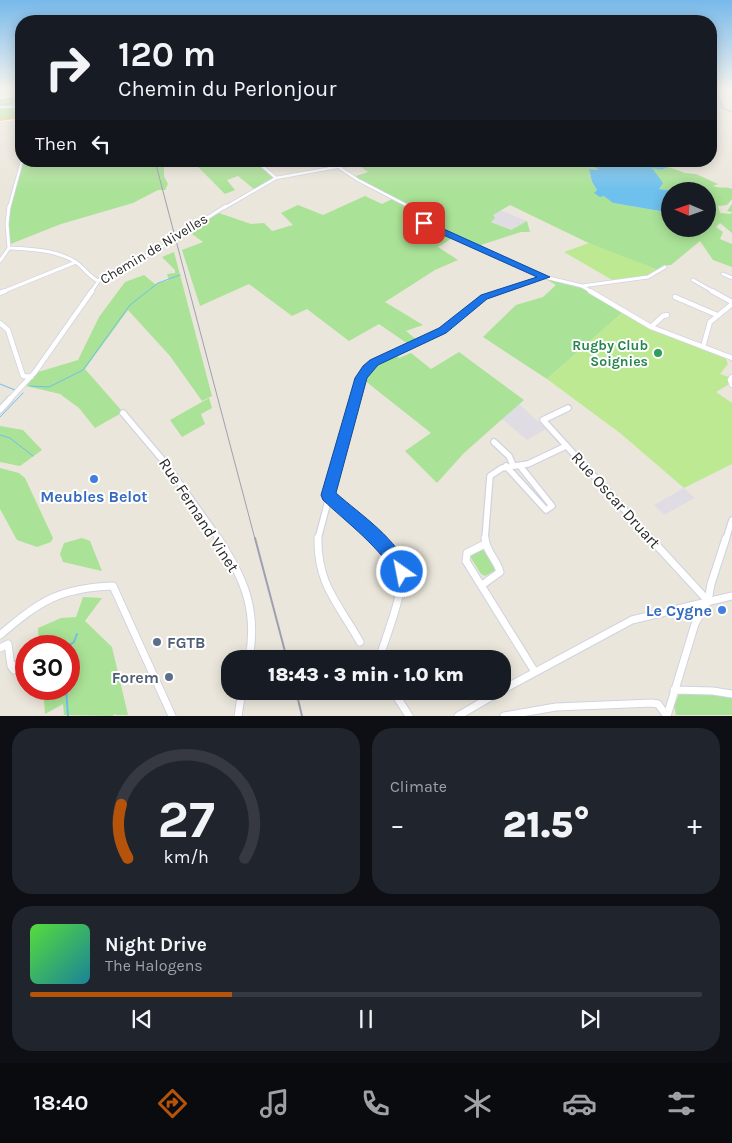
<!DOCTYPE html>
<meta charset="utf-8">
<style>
:root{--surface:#171b24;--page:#20242c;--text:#f1f3f6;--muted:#9ea1a6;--line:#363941;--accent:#b45309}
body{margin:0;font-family:Karla,sans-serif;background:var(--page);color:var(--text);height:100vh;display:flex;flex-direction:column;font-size:19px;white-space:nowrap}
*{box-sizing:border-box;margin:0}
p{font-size:16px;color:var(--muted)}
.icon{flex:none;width:28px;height:28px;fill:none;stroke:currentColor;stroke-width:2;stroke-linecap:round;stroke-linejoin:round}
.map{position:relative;height:716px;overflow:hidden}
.details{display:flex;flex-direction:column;gap:12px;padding:12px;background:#0d0f14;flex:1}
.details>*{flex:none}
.guide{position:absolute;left:15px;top:15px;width:702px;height:152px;border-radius:20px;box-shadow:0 2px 12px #0003;background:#171b24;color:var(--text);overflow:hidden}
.needle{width:32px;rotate:272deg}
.fabs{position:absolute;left:661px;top:182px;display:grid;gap:10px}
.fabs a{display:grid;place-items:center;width:55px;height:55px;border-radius:50%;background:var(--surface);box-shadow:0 2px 12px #0003;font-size:25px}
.speed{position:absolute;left:15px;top:635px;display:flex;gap:10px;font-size:25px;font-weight:700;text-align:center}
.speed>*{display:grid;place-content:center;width:65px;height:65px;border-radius:50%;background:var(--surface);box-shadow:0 2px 12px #0003;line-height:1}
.speed .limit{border:8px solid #d22;background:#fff;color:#111}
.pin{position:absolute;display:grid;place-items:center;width:42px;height:42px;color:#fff;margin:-21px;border-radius:10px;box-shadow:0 2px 8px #0006}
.me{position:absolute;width:55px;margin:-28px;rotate:327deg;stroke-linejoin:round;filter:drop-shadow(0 0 4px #0008)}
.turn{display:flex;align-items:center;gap:18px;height:105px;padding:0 20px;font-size:22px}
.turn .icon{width:65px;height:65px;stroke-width:2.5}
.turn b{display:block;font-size:35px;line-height:42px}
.then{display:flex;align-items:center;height:48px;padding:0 20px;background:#0003;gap:10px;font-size:19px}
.big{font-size:38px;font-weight:800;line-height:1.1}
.details .widget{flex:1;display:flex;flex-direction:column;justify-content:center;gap:8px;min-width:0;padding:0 18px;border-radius:20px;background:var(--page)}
.details .dial{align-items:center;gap:0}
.dial svg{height:130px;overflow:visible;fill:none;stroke:var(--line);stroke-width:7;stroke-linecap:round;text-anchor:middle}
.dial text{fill:var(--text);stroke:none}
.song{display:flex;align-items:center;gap:15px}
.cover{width:60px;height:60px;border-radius:8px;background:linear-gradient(135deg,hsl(110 70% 55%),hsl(190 70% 35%))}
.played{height:5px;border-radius:2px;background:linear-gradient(90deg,var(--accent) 30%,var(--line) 30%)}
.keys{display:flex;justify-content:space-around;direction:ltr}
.heat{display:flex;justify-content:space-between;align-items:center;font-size:28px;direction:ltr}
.details .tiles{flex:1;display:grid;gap:12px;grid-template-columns:1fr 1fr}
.widget:last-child{grid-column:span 2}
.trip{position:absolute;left:221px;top:650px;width:290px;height:50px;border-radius:20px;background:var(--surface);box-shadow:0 2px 12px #0003;font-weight:800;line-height:50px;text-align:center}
.tabs{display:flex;height:80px;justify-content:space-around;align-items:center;background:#090b0e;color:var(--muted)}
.tabs .icon{width:35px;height:35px}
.tabs .current{color:var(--accent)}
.tabs b{font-size:22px;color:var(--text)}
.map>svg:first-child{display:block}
.industrial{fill:#dfdce4}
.green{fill:#aae297;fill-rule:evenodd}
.pitch{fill:#bde993}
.water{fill:#6ec0ed}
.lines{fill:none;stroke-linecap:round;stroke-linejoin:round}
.stream-far1{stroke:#6ec0ed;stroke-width:1}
.stream{stroke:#6ec0ed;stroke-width:2}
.minor-far5-casing{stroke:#d0d2e2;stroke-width:2.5}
.minor-far4-casing{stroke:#d0d2e2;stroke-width:4}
.minor-far3-casing{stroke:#d0d2e2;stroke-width:4.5}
.minor-far2-casing{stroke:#d0d2e2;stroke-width:6}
.minor-far1-casing{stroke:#d0d2e2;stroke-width:8}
.minor-casing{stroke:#d0d2e2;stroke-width:9}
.trunk-casing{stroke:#c7c7c7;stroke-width:1}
.minor-far5{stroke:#fff;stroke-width:2}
.minor-far4{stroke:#fff;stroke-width:2.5}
.minor-far3{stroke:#fff;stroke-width:3}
.minor-far2{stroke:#fff;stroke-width:4.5}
.minor-far1{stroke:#fff;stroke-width:5.5}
.minor{stroke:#fff;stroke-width:7}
.trunk{fill:#f6c458;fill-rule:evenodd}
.rail-far1{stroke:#9e9fb3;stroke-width:1}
.rail{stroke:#9e9fb3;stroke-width:2}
.route{fill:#1a73e8;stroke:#114b97}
.leisure-dot{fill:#2e9e5b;stroke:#fff;stroke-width:2}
.shop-dot{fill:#3f7fe0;stroke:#fff;stroke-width:2}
.service-dot{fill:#5c6f8a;stroke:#fff;stroke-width:2}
.labels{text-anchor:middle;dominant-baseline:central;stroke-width:4;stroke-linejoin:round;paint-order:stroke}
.street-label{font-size:14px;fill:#292929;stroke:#fff}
.leisure-label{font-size:14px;font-weight:bold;fill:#27864d;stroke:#fff;text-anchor:end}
.near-shop-label{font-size:16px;font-weight:bold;fill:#366cbe;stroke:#fff}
.near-street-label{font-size:16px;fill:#292929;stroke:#fff}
.near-service-label{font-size:16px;font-weight:bold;fill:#4e5e75;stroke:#fff;text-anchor:start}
</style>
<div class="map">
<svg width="732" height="716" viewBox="0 0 732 716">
<rect width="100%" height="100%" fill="#ebe6db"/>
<path class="industrial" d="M431,203l14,9 -1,3 -19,9 -14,-18z
M500,210l27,11 -16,9 -21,-9 2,-5z
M519,404l27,25 -19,11 -25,-21z
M684,488l11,10 -31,17 -10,-10z"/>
<path class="green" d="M21,94v6l-17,6 17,1v10l-21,2v-22z
M23,161h141v15l4,8 -3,6h-7l-25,13 -72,21 -53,21v-32z
M192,161h68v3l16,14 -22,11 -16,-13 -11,4 8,10 -10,4z
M370,161h225l-2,5 8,4 -12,-1 3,13 5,8 -2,3 9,2 9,8 53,9 4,-3v20h38v-38h-32l-17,-2 2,-4 -10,-18 10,3 8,-3 16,6 11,1 22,10 -5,2c7,3 13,0 19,3v10l-5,6 -9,1 2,7 11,1 1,-2 -5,-1 5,-7v29l-12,-10 -4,4 7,5 -3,7 12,5v23l-19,-7 -13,-19 -29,24h-3l-7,6 -58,-21 -93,-45 -17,10 2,3 -4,4 20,8 16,-9 3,11h-9l-46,15 -21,-10 -16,10 20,13 -23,10 -50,32 38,23 -17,6 11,9 -9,4 -29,-20 -30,17 -42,-32 -15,7 -43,-32 -49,22 -18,-56 21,-8 -15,-11 28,-19 35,12 13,-1 8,8 21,-6 -12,-12 17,-8 25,10 42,-19 17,8 12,-6 -41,-21 15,-5 -11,-8zM431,203l14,9 -3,2 1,1 -18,9 -13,-18z
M174,252l38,144 -10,5 -32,-45 -42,-46 -43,59 36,41 4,1 -30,17 -16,-20 -19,-14 -34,-8 12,-14 40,-12 21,-43 26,-35 19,-7 11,9 14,-4 -2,-6 8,-1v-3l-13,-13z
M544,278l38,8 40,27 -75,66 -64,-42 33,-32 27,-8 13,-12z
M459,352l65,48 -60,53 -27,30 -32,-32 26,-18 -67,-53 11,-15 20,-10 4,3 12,-5 20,16z
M209,398l3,10 -11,6 4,10 -23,13 -12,-17z
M0,426l23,4 19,20 -22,16 -20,-4z
M0,468l19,5 6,5 28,60 -2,4 -14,5 -20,-7 -17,-31z
M82,538l8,3 12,30 -39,-9 -3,-8 4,-11z
M482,550l3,1 11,16v3l-11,6 -4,-2 -10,-16v-2z
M83,597l19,1 -17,23 27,26 16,68h-12l-1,-1 -3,2 -48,-1 -1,-11 -18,10 -2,-25h26v-43h-30l-1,-18 23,-10 15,-1z
M680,692l40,1 12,4v18h-56l-2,-9z"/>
<path class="pitch" d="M589,243l72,28 -9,5 -38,5 -50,-29z
M622,313l102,42 4,9 -8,10 12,4 -1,5 -15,9 16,11v61l-48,24 -64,-55 -73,-54z"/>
<path class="water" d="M595,161h80l-7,3 1,3 -8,3 -9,-2 11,15 -4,6 17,2h-6v18l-4,3 -53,-9 -9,-7 -4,1 -6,-4 3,-3 -5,-8 -3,-13 10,1 -6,-4z"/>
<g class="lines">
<path class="stream-far1" d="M718,96l5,12 9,4
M3,106l18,-6
M0,384l15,6
M30,386l19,1 34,-17 47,-65 28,-22 22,-8
M0,417l23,-24
M0,435l10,3 23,18"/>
<path class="stream" d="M68,646l6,-4 3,-8
M66,689l2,27"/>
<defs>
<path id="minor-far5" d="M0,98l21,-4
M711,98l5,-2 -4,-7
M0,107h21
M0,121l21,-2"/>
<path id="minor-far4" d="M340,168l18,12 54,28
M276,178l94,-17
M9,208l13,-47
M224,208l52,-30 -15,-13 -1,-4"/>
<path id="minor-far3" d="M411,206l17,20 117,51 37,9 10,6
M9,248c21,1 46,2 65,13 9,5 14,15 24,20
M0,261l9,-13 -2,-24 2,-18
M723,274l9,4
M693,280l21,12
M582,286l66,-9 17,-10
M2,292l74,-30
M91,292l9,-13 52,-26 74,-47
M499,292l46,-15"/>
<path id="minor-far2" d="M590,291l61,36 81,31
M712,291l20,11
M0,293l5,-2
M675,297l42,18
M0,323l8,7 15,46 8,1
M651,327l12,-11 4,-1
M703,347l7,-25 22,-18
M732,377l-2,3 2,5
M9,400l26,-28 57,-81
M355,400l6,-22 13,-15 69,-33 41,-33 19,-6"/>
<path id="minor-far1" d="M568,408l-25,12 108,119
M0,410l10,-11
M123,413l43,51 53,75
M494,442l15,14 4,9
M506,466l40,44 6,-4 -32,-40
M328,495l47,44
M318,539l37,-140
M485,539l5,-63 12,-8 26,-4 38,-18
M726,539l6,-19"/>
<path id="minor" d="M218,538c26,40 40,72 31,121
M318,538c-1,47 21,66 42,104
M374,538c9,8 24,19 27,31 5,19 -16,70 -22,90
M650,538l58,63
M485,544l-18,9 -1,8 69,111
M482,585l18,-13c-3,-12 -15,-22 -15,-34
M0,635c40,-34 59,-47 113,-49l59,130
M0,648l8,-4 3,22 3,4
M13,667l13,-7
M502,690l130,-70 100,-24
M674,690l39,1 19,3
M393,691l16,25
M238,716l4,-25
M458,716l43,-25
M504,716l52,-9 96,-4 6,1 9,12
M667,716l28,-92 13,-23 3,-17 15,-46"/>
<path id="trunk" d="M21,116v2l-21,3v-2z"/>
</defs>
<use href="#minor-far5" class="minor-far5-casing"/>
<use href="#minor-far4" class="minor-far4-casing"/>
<use href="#minor-far3" class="minor-far3-casing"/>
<use href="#minor-far2" class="minor-far2-casing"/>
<use href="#minor-far1" class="minor-far1-casing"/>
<use href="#minor" class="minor-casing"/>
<use href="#trunk" class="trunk-casing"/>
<use href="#minor-far5" class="minor-far5"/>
<use href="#minor-far4" class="minor-far4"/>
<use href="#minor-far3" class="minor-far3"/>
<use href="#minor-far2" class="minor-far2"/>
<use href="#minor-far1" class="minor-far1"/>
<use href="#minor" class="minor"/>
<use href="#trunk" class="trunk"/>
<path class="rail-far1" d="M155,161l100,378"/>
<path class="rail" d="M255,538l32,121
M296,691l6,25"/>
</g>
<linearGradient id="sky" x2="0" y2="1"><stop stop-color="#77b9ea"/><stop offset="0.47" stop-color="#f6f4ef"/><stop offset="1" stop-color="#f6f4ef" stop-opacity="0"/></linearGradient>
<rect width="732" height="190" fill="url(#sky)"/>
<path class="route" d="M421,221h5l124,56 -63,22 -41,34 -68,32 -11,13 -31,115c26,23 62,46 74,79l-2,6 -6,3 -6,-3c-11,-27 -51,-57 -73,-78l-2,-5 34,-117 8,-12 7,-6 69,-32 42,-33 56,-18 -116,-52z"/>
<circle class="leisure-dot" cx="658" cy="353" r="5"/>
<g class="shop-dot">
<circle cx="94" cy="479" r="5"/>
<circle cx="722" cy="610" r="5"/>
</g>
<g class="service-dot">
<circle cx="157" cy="642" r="5"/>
<circle cx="169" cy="677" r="5"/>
</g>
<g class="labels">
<g class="street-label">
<text transform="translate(154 249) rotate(-31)">Chemin de Nivelles</text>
</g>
<g class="leisure-label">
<text x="648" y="345">Rugby Club<tspan x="648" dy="16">Soignies</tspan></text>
</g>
<g class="near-shop-label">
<text x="94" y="496">Meubles Belot</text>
<text x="712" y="610" text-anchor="end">Le Cygne</text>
</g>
<g class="near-street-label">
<text transform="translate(616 500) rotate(48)">Rue Oscar Druart</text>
<text transform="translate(199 515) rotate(57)">Rue Fernand Vinet</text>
</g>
<g class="near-service-label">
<text x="167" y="642">FGTB</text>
<text x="159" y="677" text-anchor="end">Forem</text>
</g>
</g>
</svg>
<div class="fabs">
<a><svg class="needle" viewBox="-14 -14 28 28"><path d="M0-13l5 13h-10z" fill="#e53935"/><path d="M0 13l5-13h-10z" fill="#9ea1a6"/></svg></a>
</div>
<div class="speed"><div class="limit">30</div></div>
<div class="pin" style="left:424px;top:223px;background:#d93025"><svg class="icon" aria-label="arrive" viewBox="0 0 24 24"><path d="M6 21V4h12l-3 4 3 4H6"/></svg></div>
<svg class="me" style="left:402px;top:572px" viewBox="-20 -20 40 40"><circle r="17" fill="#1a73e8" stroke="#fff" stroke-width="3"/><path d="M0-11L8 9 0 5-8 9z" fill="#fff"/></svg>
<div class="trip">18:43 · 3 min · 1.0 km</div>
<div class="guide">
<div class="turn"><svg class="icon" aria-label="right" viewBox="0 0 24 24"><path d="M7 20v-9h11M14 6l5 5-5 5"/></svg><div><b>120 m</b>Chemin du Perlonjour</div></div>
<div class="then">Then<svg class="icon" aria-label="left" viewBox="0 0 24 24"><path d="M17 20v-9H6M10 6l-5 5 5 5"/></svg></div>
</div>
</div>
<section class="details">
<div class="tiles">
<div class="widget dial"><svg viewBox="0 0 100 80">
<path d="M14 69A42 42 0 1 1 86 69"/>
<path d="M14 69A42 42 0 0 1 10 36" stroke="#b45309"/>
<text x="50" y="56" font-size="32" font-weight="700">27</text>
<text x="50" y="72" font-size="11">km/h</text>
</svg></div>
<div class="widget"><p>Climate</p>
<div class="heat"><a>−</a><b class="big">21.5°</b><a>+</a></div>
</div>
<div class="widget">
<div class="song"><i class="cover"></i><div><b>Night Drive</b><p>The Halogens</p></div></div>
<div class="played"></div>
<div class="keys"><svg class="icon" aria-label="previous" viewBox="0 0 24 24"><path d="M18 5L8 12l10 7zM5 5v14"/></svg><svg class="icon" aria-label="pause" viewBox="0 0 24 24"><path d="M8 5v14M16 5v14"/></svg><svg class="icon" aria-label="next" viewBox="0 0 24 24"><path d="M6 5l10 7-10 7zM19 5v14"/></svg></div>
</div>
</div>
</section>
<nav class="tabs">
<b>18:40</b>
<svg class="icon current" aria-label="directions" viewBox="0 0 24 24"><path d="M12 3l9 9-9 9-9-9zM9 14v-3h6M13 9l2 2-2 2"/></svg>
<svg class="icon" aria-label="music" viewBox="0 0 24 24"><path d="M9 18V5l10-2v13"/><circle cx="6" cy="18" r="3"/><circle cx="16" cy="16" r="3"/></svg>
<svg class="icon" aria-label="phone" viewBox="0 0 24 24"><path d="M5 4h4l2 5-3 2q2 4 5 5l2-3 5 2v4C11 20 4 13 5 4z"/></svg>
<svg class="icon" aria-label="climate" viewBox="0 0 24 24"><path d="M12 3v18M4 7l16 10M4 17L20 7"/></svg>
<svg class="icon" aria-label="car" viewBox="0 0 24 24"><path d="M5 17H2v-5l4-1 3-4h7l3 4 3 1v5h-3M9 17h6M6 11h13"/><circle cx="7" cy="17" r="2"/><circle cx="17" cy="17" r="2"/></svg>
<svg class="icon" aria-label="filters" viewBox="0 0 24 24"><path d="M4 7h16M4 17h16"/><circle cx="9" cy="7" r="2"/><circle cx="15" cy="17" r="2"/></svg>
</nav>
